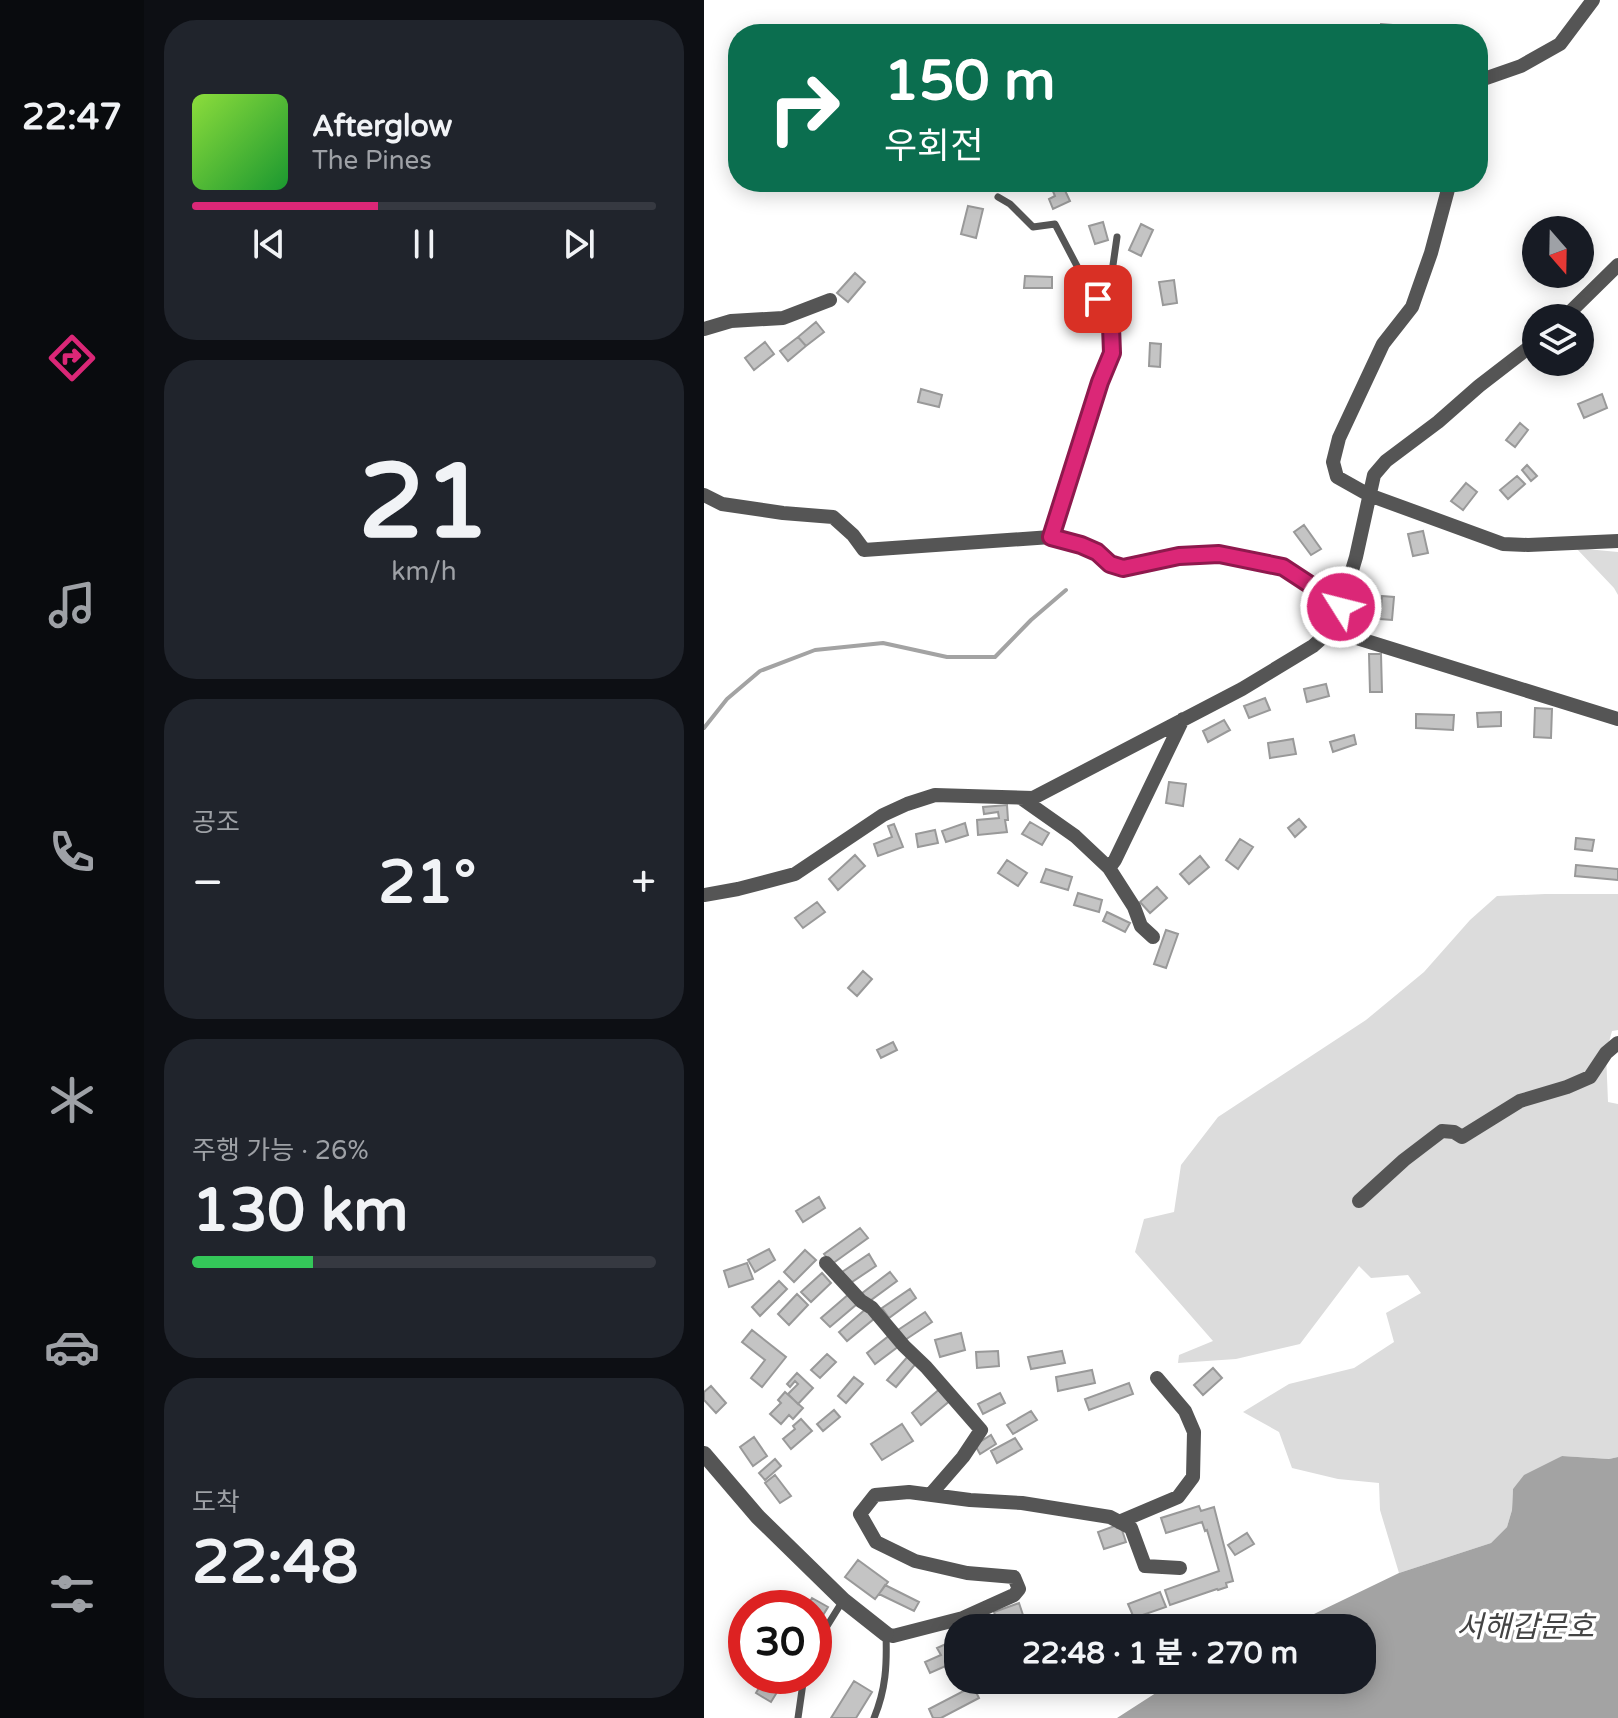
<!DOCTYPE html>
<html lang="ko">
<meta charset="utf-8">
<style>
:root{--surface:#171b24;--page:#20242c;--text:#f1f3f6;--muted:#9ea1a6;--line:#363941;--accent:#db2777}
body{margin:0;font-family:"Varela Round","Noto Sans KR",sans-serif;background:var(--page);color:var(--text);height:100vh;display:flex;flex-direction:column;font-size:30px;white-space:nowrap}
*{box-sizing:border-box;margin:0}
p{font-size:26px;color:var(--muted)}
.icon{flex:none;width:44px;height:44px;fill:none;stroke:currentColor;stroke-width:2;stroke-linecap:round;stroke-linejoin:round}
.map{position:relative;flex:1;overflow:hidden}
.drawer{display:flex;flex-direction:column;gap:20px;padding:20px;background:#0d0f14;width:560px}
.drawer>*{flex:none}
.top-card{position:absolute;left:24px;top:24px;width:760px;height:168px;border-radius:32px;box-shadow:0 4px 20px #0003;background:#0b6e4f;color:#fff;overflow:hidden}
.needle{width:52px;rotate:160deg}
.buttons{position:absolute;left:818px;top:216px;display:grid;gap:16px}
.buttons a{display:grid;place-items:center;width:72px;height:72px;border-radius:50%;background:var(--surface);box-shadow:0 4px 20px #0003;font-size:40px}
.speed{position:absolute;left:24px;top:1590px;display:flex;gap:16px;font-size:40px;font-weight:700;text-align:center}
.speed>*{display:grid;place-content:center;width:104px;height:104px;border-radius:50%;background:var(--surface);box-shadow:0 4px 20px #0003;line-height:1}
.speed .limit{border:12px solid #d22;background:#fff;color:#111}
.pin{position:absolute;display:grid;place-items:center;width:68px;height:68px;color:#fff;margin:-34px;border-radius:16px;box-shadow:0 4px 12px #0006}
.me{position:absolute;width:88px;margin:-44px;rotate:306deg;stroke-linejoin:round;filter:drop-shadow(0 0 6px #0008)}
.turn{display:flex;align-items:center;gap:28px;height:168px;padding:0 24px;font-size:36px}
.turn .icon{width:104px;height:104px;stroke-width:2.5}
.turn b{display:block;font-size:56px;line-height:68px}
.big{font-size:60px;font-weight:700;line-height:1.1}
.drawer .widget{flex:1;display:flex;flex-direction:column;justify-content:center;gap:12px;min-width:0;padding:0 28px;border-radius:32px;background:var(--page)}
.drawer .dial{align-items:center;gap:0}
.dial b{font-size:104px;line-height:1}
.song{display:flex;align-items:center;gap:24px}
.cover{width:96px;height:96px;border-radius:12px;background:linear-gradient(135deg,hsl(90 70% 55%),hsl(130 70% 35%))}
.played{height:8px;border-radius:4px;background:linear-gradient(90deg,var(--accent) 40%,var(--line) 40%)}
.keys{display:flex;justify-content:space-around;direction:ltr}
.heat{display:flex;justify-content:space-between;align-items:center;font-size:44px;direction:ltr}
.charge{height:12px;border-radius:6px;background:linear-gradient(90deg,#34c759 26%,var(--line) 0)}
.trip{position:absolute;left:240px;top:1614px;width:432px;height:80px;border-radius:32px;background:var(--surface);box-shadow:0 4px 20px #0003;font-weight:700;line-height:80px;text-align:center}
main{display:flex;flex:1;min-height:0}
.tab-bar{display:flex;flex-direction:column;width:144px;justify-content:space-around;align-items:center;background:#090b0e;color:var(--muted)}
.tab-bar .icon{width:56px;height:56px}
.tab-bar .current{color:var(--accent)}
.tab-bar b{font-size:36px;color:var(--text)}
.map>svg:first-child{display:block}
.green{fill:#dcdcdc}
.water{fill:#a3a3a3}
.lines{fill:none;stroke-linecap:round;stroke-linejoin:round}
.stream{stroke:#a3a3a3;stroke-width:4}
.building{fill:#c4c4c4;stroke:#999;stroke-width:2}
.service{stroke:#555;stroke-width:7}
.minor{stroke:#555;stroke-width:14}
.tertiary{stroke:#555;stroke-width:16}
.route-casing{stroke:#8e194d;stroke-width:20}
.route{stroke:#db2777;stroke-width:14}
.labels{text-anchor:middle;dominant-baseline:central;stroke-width:7;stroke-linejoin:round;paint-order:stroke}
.water-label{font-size:30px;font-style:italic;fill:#444;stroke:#fff}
</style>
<main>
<nav class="tab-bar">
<b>22:47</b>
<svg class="icon current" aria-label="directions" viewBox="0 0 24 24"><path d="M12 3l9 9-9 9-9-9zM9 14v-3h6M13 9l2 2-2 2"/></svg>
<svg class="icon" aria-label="music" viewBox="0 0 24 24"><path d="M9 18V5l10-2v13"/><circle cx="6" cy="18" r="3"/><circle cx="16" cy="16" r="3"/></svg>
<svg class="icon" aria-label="phone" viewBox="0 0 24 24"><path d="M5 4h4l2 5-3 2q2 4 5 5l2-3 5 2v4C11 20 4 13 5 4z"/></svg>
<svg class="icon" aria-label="climate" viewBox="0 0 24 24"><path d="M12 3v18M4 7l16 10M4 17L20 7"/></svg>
<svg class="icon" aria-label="car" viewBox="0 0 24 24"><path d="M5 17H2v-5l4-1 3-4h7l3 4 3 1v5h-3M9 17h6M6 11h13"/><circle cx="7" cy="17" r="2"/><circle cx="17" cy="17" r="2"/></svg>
<svg class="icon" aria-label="filters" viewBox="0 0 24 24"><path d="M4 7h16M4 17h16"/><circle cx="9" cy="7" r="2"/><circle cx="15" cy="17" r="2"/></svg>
</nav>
<section class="drawer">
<div class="widget">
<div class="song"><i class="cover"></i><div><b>Afterglow</b><p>The Pines</p></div></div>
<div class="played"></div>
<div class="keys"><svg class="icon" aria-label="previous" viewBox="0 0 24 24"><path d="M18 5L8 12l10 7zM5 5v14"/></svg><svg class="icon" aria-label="pause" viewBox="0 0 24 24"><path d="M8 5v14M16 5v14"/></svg><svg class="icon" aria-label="next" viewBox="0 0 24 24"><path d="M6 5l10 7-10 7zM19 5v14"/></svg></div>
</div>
<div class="widget dial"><b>21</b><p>km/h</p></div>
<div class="widget"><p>공조</p>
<div class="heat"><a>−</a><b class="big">21°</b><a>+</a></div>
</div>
<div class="widget"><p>주행 가능 · 26%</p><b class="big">130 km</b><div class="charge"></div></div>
<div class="widget"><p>도착</p><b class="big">22:48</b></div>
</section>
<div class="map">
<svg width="914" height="1718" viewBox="0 0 914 1718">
<rect width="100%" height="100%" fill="#fff"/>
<path class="green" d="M872,548l42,4v43l-4,-7z
M841,894h73v136l-6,1 -6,22 2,49 10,2v353l-9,2 -47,-3 -49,33 -1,21 -5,17 -16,16 -92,30 -19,-63 -1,-27 -41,-4 -46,-11 -13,-36 -36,-20 46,-28 65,-16 40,-26 -8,-29 35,-20 -13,-18 -37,3 -12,-12 -59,78 -64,15 -58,4 1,-8 34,-14 -78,-89 9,-33 30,-7 7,-47 37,-48 148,-97 58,-48 46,-52 27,-24z"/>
<path class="water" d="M858,1456l47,3 9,-2v261h-501l59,-38h186v-52h-77l114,-55 92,-30 16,-16 5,-17 1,-21 11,-14z"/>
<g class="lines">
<path class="stream" d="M0,728l23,-29 33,-28 55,-21 68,-7 64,14h48l36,-37 35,-30"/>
</g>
<path class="building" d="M677,24l11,1v9h-11z
M345,182h12l9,19 -17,8 -4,-10 6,-3z
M264,206l15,3 -7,29 -15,-4z
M399,222l5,18 -13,4 -6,-18z
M437,224l12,6 -12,26 -12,-6z
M151,273l10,9 -17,20 -11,-9z
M321,276l27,1v11h-28z
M470,280l3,23 -14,2 -4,-23z
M407,291l12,1 -2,18h-12z
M112,322l8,10 -18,14 -8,-9z
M94,337l8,9 -18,15 -8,-10z
M61,342l9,12 -20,16 -9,-12z
M446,343l11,1 -1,23 -11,-1z
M217,389l21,6 -3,12 -21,-5z
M898,394l5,14 -23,10 -6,-14z
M816,423l8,7 -13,17 -9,-7z
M823,465l10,11 -6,5 -9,-11z
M813,476l8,8 -17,15 -8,-9z
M762,483l11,9 -14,18 -12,-9z
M600,525l17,24 -10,6 -17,-23z
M719,531l5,22 -15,3 -5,-22z
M678,596l12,1 -2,23 -12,-1z
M665,654h12l1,38h-12z
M622,684l3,12 -22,6 -3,-13z
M561,698l5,12 -21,8 -5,-12z
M831,708l17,1 -1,29 -17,-1z
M797,712v14l-23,1 -1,-14z
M712,714l38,1 -1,15 -37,-2z
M520,720l6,10 -22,12 -5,-11z
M650,735l2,9 -23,8 -3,-10z
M589,739l3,15 -26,4 -2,-15z
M465,782l17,2 -3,22 -17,-3z
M303,805l1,15h-3l2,12 -29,3 -1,-15 22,-2 -1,-6 -14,2 -1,-7z
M595,819l7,8 -11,10 -7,-9z
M326,822l19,11 -7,12 -20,-11z
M261,823l3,12 -22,7 -4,-11z
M190,824l9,23 -25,9 -4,-12 18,-7 -4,-11z
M231,830l3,13 -20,4 -2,-13z
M872,838l18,2 -2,11 -17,-2z
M536,839l13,8 -15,22 -12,-9z
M151,855l10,11 -27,24 -9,-11z
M496,856l9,11 -20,17 -9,-10z
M303,860l20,13 -9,13 -20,-13z
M872,865l42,4v11l-43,-4z
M342,869l26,8 -4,13 -27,-8z
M453,887l10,11 -17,15 -10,-11z
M374,893l24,7 -3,12 -25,-7z
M113,902l8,10 -22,16 -8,-10z
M403,912l23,11 -5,9 -22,-11z
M462,930l12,4 -12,34 -12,-4z
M159,971l9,8 -15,17 -9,-8z
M189,1042l4,8 -16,8 -4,-8z
M115,1197l6,11 -22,14 -7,-11z
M156,1228l8,10 -36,26 -8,-10z
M65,1249l6,11 -20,12 -7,-12z
M101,1250l11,10 -22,22 -10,-10z
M165,1254l7,12 -27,18 -7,-12z
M43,1263l6,16 -24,8 -5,-16z
M186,1272l7,9 -30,22 -6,-9z
M118,1273l9,10 -20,19 -10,-10z
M75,1281l8,8 -27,27 -8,-9z
M206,1289l6,9 -27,20 -7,-10z
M93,1294l11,11 -19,20 -11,-11z
M145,1294l8,10 -27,23 -9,-9z
M163,1308l8,10 -28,23 -8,-9z
M221,1312l7,10 -30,20 -7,-10z
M48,1330l34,27 -24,30 -11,-9 14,-18 -23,-18z
M257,1333l4,17 -25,7 -5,-17z
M186,1335l9,11 -24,18 -8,-11z
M294,1351l1,15 -22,2 -1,-16z
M358,1351l3,12 -34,6 -3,-12z
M123,1354l9,8 -16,16 -9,-8z
M206,1354l8,7 -22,26 -9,-7z
M509,1368l9,10 -19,17 -9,-10z
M388,1370l3,13 -37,8 -2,-14z
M93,1373l16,15 -15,16 -10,-10 10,-10 -3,-3 -5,6 -3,-3z
M150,1377l9,7 -17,19 -8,-7z
M425,1383l4,11 -44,16 -4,-11z
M7,1386l15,17 -10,10 -12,-13v-8z
M238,1387l10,12 -31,26 -9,-12z
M81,1392l18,16 -10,11 -4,-4 -8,9 -11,-10 11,-11 -3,-3z
M296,1393l5,10 -22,11 -5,-10z
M130,1410l6,7 -17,14 -6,-7z
M327,1411l6,9 -24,14 -6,-9z
M97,1419l11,12 -21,18 -8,-10 12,-10 -2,-3z
M198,1424l11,17 -31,19 -11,-16z
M287,1435l5,9 -16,10 -5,-9z
M50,1437l13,19 -14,10 -13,-19z
M311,1438l7,11 -25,14 -6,-12z
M71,1459l6,7 -16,14 -6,-7z
M71,1475l16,21 -11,7 -15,-20z
M495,1506l2,5 13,-4 19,74 -7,2 1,4 -9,3 -1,-1 -47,16 -5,-15 54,-19 -12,-41 -2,1 -3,-9 -36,11 -5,-15z
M416,1524l6,18 -22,7 -6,-17z
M543,1533l7,11 -19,11 -7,-10z
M154,1560l30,22 -13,17 -30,-22z
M181,1585l34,17 -5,9 -35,-17z
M456,1592l6,15 -32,11 -6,-14z
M108,1598l16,9 -14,23v-22h-8z
M315,1603l5,15 -25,8 -5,-14z
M285,1616l4,12h-35z
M244,1643l9,18 -27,12 -5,-11 16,-7 -4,-7z
M62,1676h21l-16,26 -15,-9z
M150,1681l18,11 -16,26h-25z
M269,1686l6,12 -38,20h-8l-4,-9z"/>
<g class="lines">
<path class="service" d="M294,197l12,7 23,23 22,-3 33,63 15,18 8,21 1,27 -12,29 -49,155
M394,299l13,-20 6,-42
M110,1647l28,-45
M94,1718l6,-42
M170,1718c12,-29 13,-53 12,-84"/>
<path class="minor" d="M774,81l43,-15 39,-22 33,-44
M746,182l-19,71 -19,54 -29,37 -44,94 -6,24 4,15 32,18 134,49 25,1 90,-4
M860,318l54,-53
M0,329l27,-8 52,-3 47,-18
M0,495l18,9 61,9 50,4 20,18 11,15 187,-13 30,8 16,7 13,12 13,4 56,-12 40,-2 64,13 32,21 26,19
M627,630l287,89
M317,798l54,38 34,32 25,39 7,19 12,11
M405,868l6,-8 68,-141
M0,895l34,-6 57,-15 88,-59 24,-11 28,-9 98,3 209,-109 71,-43 18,-16 10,-23 15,-50 18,-82 12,-14 52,-39 41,-36 57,-44
M655,1201l45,-41 38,-29 12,1 8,5 58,-36 47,-14 23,-10 16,-24 12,-10
M122,1263l35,38 11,7 32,38 22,21 55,63 -18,27 -33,38
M415,1522l59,-25 15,-20 1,-45 -9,-21 -28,-33
M182,1634l7,2 70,-18 51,-23 5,-6 -5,-12 -47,-4 -52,-12 -39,-19 -16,-28 15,-19 34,-3 61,8 52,3 88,14 21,11 14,38 35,2"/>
<path class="tertiary" d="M0,1454l54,63 85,83 43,34"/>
</g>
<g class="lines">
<defs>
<path id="route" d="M394,299l5,6 8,21 1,27 -12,29 -49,155 30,8 16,7 13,12 13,4 56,-12 40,-2 64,13 32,21 26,19"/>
</defs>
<use href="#route" class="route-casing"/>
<use href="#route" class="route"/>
</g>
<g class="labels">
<g class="water-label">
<text x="821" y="1627">서해갑문호</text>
</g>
</g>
</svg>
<div class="buttons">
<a><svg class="needle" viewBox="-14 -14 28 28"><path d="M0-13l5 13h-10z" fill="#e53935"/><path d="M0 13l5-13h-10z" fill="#9ea1a6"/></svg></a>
<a><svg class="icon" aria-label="layers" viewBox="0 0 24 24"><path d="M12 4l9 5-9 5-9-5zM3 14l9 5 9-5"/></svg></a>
</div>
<div class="speed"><div class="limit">30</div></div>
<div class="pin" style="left:394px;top:299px;background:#d93025"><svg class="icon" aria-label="arrive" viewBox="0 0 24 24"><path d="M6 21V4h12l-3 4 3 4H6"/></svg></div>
<svg class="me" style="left:637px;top:607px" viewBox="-20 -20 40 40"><circle r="17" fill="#db2777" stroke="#fff" stroke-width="3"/><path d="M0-11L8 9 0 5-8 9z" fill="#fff"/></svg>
<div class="trip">22:48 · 1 분 · 270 m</div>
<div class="top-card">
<div class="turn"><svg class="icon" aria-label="right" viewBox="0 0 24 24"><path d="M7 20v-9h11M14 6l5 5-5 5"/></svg><div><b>150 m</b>우회전</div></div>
</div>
</div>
</main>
